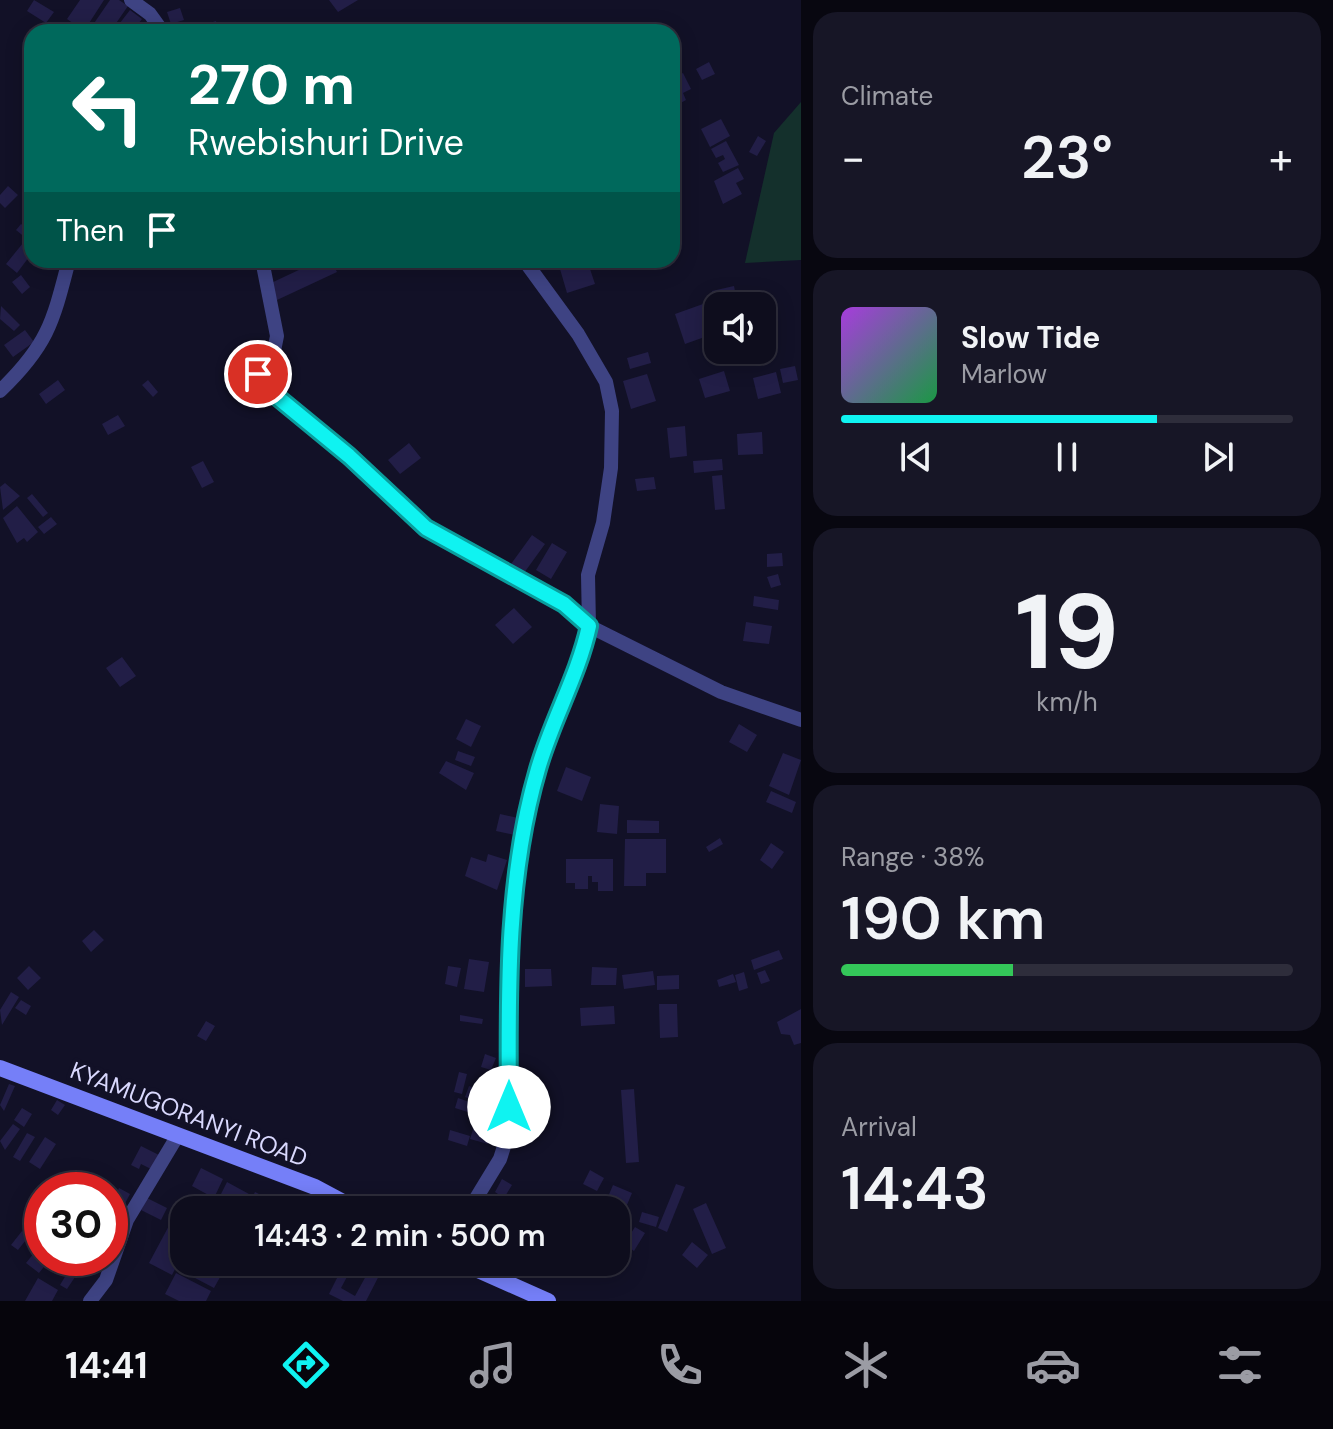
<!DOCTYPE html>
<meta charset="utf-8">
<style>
:root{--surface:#0e0d1d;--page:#171626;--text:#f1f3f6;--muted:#9b9ca4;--line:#2e2d3b;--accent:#0ff3f1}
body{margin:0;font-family:"DM Sans",sans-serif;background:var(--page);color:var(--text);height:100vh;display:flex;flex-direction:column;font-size:30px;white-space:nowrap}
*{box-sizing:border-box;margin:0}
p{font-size:26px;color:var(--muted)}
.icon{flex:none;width:44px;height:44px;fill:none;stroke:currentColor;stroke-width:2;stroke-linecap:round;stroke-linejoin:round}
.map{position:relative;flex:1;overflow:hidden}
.details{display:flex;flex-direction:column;gap:12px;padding:12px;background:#080710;width:532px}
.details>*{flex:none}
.hud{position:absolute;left:24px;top:24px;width:656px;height:244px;border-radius:24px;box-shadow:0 4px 20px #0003,0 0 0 2px var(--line);background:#00695c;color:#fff;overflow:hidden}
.fabs{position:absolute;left:704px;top:292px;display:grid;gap:16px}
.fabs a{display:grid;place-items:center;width:72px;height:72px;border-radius:16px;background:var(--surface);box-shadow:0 4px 20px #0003,0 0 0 2px var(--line);font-size:40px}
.speed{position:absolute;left:24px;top:1172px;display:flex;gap:16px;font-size:40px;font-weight:700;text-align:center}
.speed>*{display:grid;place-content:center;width:104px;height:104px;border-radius:50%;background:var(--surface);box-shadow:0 4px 20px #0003,0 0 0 2px var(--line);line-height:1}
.speed .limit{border:12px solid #d22;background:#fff;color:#111}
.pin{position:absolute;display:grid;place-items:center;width:68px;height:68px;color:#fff;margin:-34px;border:4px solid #fff;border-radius:50%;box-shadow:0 2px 8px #0007}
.me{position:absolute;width:88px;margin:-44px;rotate:0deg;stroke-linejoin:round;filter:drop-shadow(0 0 6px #0008)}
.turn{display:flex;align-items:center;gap:28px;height:168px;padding:0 32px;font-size:36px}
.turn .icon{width:104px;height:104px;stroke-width:2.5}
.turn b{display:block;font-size:56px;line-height:68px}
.then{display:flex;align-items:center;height:76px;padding:0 32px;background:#0003;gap:16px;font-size:30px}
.big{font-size:60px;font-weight:600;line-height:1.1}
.details .widget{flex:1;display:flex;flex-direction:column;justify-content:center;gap:12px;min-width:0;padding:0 28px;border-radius:24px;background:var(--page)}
.details .dial{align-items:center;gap:0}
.dial b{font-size:104px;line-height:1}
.song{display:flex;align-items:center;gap:24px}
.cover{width:96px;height:96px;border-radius:12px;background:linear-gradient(135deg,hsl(280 70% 55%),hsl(140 70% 35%))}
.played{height:8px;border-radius:4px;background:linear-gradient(90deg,var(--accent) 70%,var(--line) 70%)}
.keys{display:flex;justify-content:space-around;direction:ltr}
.heat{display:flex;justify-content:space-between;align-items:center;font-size:44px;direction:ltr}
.charge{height:12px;border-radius:6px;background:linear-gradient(90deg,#34c759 38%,var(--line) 0)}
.trip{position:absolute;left:170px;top:1196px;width:460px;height:80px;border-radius:24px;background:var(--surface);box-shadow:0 4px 20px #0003,0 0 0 2px var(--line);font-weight:600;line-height:80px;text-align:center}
.menu{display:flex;height:128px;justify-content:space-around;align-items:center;background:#06050c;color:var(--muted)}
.menu .icon{width:56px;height:56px}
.menu .selected{color:var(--accent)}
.menu b{font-size:36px;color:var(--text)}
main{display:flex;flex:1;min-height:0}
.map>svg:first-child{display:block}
.green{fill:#14302c}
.building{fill:#221e47}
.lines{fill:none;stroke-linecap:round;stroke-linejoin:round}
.street{stroke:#3e4383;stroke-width:14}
.secondary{stroke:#757ff8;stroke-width:16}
.route-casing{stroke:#0a9e9d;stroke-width:20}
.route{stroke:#0ff3f1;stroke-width:14}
.labels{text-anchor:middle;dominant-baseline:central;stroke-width:8;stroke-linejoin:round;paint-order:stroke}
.street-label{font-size:24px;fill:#d9d8fd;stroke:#121127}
</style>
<main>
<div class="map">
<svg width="801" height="1301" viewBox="0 0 801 1301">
<rect width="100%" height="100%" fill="#121127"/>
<path class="green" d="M801,102v158l-56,3 29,-130z"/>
<path class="building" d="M34,0l20,12 -8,11 -19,-12z
M80,0h24l-20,31 -17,-12z
M110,0h9l9,6 -18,26h-22z
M329,0h29l-20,12z
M180,8l4,12 -13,4 -4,-12z
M130,10l12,9 -10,13h-19z
M216,21l3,11h-18l-1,-6z
M709,62l6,12 -13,6 -6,-11z
M683,73l8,16 -8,4 3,7 -9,5 -5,-4v-23z
M721,119l9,17 -20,11 -9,-18z
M758,136l8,5 -9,15 -8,-4z
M726,141l13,24 -16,7 -5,-9 7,-4 -2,-4 -7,3 -5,-9z
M738,168l6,11 -8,4 6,11 -19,10 -9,-23z
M8,186l10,9 -13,13 -5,-5v-8z
M21,224l11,8v11l-16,-13z
M23,243l9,10 -15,20 -11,-9z
M320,260h11l6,12 -60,28 -8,-16z
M587,260l8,24 -28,9 -7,-24z
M21,275l9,12 -8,7 -10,-12z
M734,286l4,20h-20l-1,9 -5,-24z
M703,304l10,30 -28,10 -10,-30z
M1,306l19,19 -6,6 -14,-12z
M25,330l9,12 -21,15 -9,-12z
M648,352l3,11 -21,6 -3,-11z
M795,366l3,14 -15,3 -3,-14z
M724,371l6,20 -25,7 -6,-19z
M776,372l5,21 -23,6 -5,-21z
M647,374l9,27 -25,8 -8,-28z
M58,380l7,10 -19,14 -7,-10z
M148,380l10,12 -5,5 -11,-12z
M118,415l7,11 -17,9 -6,-11z
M685,426l2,30 -17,2 -3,-30z
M762,432l1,22 -25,1 -1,-21z
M409,443l12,15 -21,16 -12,-14z
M722,459l1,11 -29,3 -1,-12z
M203,461l11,21 -12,6 -11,-21z
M722,475l3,34 -10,1 -3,-34z
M654,477l2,12 -19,2 -2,-12z
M5,483l15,13 -17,14 -3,-23z
M32,494l16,19 -5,4 -16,-19z
M17,506l21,26 -11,10 -3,-4 -7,5 -14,-25z
M51,517l6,7 -13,10 -6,-7z
M532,535l13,9 -21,29 -13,-9z
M552,543l15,9 -16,27 -15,-9z
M782,553l1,13 -16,1v-13z
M778,574l3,11 -10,3 -4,-11z
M754,596l25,4 -1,10 -25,-4z
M514,608l18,19 -19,17 -18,-19z
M746,622l26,4 -3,18 -26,-3z
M122,657l14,19 -16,11 -14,-19z
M466,719l15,7 -10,21 -15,-8z
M739,724l18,11 -10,17 -18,-10z
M458,751l17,6 -4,9 -16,-6z
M783,753l18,7 -12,35 -20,-9z
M446,761l28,12 -8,17 -27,-17z
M566,767l25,10 -9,24 -25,-10z
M771,791l25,11 -4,11 -26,-11z
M600,804l19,2 -2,28 -20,-2z
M500,814l23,5 -4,17 -23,-5z
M627,820l32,1v12h-32z
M720,838l3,6 -14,8 -3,-5z
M625,839h41v34h-20v13h-22z
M771,843l13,9 -12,17 -12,-9z
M488,854l19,6 -10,30 -32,-14 6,-19 15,5z
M566,859h47v32h-15v-9h-6v-6h-4v13h-13v-6h-9z
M94,930l10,10 -13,12 -9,-11z
M779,950l4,9 -29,11 -3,-10z
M469,959l20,3 -5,30 -20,-3z
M29,966l12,12 -13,12 -11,-12z
M448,966l13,2 -4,19 -12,-3z
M592,967l25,1 -1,17h-25z
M525,969h26l1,17 -27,1z
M765,970l5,11 -9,3 -4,-11z
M653,971l2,14 -31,4 -2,-14z
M744,972l4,16 -9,3 -4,-16z
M733,974l3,8 -17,5 -2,-7z
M679,975v14l-22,1v-14z
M11,992l8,5 -17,28 -2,-15z
M21,1000l10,6 -5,9 -11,-7z
M659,1004h18l1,33 -18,1z
M614,1006l1,18 -34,2 -1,-18z
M801,1009v34l-7,2 -4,-10 -9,-1 -4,-12z
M460,1015l23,4 -1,5 -22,-3z
M206,1021l9,5 -9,15 -9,-5z
M485,1054l11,4 -5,12 -10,-3z
M459,1072l8,2 -5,20 -8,-2z
M9,1084l6,2 -11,25 -4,-6z
M469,1086l17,7 -4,11 -17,-7z
M634,1089l5,73 -13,1 -5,-73z
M458,1098l20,7 -4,9 -19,-6z
M57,1100l8,5 -7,10 -7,-5z
M480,1107l17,5 -9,32 -18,-5z
M22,1108l10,6 -8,13 -10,-7z
M13,1124l7,5 -15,21 -5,-9z
M450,1130l20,6 -3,10 -19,-6z
M27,1133l8,4 -15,24 -7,-4z
M45,1137l11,7 -16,25 -11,-7z
M141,1146l18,9 -8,14 -10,-5 -2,5 -8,-4z
M201,1168l22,11 -9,19 -22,-12z
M590,1170l14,8 -7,13 -14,-7z
M502,1179l10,6 -8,13 -9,-6z
M227,1182l22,12 -9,16h-9l5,-8 -15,-8z
M676,1184l9,3 -18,45 -9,-4z
M613,1185l19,8 -8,19 -19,-8z
M119,1188l11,6 -10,19 -10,-5z
M255,1192l22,11 -3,7 -27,-2z
M217,1194l11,6 -6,10h-13z
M147,1198l20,10 -6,12 -20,-10z
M706,1203l20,45 -14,6 -19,-45z
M642,1212l17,5 -3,10 -17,-5z
M171,1222l7,3 -10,18 16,8 -12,24 -23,-12z
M635,1227l10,6 -11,18 -10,-7z
M22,1231l7,5 -11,14 -7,-5z
M692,1242l16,13 -11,13 -15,-13z
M42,1243v15h9l-12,15 -13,-10z
M182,1262h27l15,8 -10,18 -36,-19z
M345,1262h10l-14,26 14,8 18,-33 10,5 -17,33h-23l-14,-7z
M69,1270l8,4 -10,15 -7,-4z
M176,1273l35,18 -5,10h-27l-14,-7z
M38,1278l20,12 -6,11h-27z"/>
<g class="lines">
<path class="street" d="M131,0l19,14 13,18
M262,260l15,76 -3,15 -16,23 1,8 90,74 77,72 138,76 25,22 132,66 80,28
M0,391c48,-46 53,-69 69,-131
M469,1210l31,-51 9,-28 -1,-149 9,-115 21,-99 45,-114 6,-28 -1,-51 15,-52 8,-55 1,-57 -6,-29 -28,-48 -54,-74
M90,1301l16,-21 21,-60 51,-85"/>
<path class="secondary" d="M0,1068l315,119 43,23
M460,1262l88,39"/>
</g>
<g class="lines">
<defs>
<path id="route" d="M258,374l1,8 90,74 77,72 138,76 25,22c-11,50 -37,94 -51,143 -32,109 -30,225 -29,338"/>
</defs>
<use href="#route" class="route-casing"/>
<use href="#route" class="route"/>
</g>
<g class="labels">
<g class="street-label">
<text transform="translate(189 1114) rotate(21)">KYAMUGORANYI ROAD</text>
</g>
</g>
</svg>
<div class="fabs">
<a><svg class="icon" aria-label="sound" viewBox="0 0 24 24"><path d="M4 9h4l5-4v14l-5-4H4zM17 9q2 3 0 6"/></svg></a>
</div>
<div class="speed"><div class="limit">30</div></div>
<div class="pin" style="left:258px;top:374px;background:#d93025"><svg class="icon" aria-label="arrive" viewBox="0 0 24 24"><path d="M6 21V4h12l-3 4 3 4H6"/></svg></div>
<svg class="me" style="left:509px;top:1107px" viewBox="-20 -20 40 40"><circle r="19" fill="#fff"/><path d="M0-13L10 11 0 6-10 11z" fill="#0ff3f1"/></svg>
<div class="trip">14:43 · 2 min · 500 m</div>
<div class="hud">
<div class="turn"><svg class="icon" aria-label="left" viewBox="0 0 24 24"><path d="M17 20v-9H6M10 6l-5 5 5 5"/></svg><div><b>270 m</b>Rwebishuri Drive</div></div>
<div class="then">Then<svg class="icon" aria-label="arrive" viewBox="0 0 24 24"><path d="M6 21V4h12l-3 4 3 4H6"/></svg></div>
</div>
</div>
<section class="details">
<div class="widget"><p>Climate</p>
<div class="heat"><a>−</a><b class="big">23°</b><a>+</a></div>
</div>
<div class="widget">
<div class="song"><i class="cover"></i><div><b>Slow Tide</b><p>Marlow</p></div></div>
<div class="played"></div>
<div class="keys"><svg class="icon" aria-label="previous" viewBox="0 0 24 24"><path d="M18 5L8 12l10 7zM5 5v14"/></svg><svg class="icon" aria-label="pause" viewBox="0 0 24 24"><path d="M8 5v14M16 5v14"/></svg><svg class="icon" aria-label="next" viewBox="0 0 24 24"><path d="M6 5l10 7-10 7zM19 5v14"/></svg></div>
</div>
<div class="widget dial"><b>19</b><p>km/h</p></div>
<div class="widget"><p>Range · 38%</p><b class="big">190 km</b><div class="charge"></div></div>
<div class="widget"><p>Arrival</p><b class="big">14:43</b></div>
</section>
</main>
<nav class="menu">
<b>14:41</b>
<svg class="icon selected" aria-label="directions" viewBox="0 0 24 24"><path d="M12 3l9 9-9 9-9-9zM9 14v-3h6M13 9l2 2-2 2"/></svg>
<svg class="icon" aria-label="music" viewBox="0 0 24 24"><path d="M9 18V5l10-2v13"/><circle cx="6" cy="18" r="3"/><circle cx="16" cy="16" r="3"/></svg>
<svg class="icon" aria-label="phone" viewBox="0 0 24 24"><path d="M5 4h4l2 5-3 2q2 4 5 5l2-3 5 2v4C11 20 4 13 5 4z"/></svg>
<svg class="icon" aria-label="climate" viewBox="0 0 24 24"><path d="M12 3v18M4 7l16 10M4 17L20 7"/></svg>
<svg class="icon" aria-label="car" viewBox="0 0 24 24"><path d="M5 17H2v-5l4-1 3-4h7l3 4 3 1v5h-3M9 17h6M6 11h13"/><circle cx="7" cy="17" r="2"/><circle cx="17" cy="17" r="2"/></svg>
<svg class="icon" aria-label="filters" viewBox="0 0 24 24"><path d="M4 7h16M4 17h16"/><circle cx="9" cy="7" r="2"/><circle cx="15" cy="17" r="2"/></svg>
</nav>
